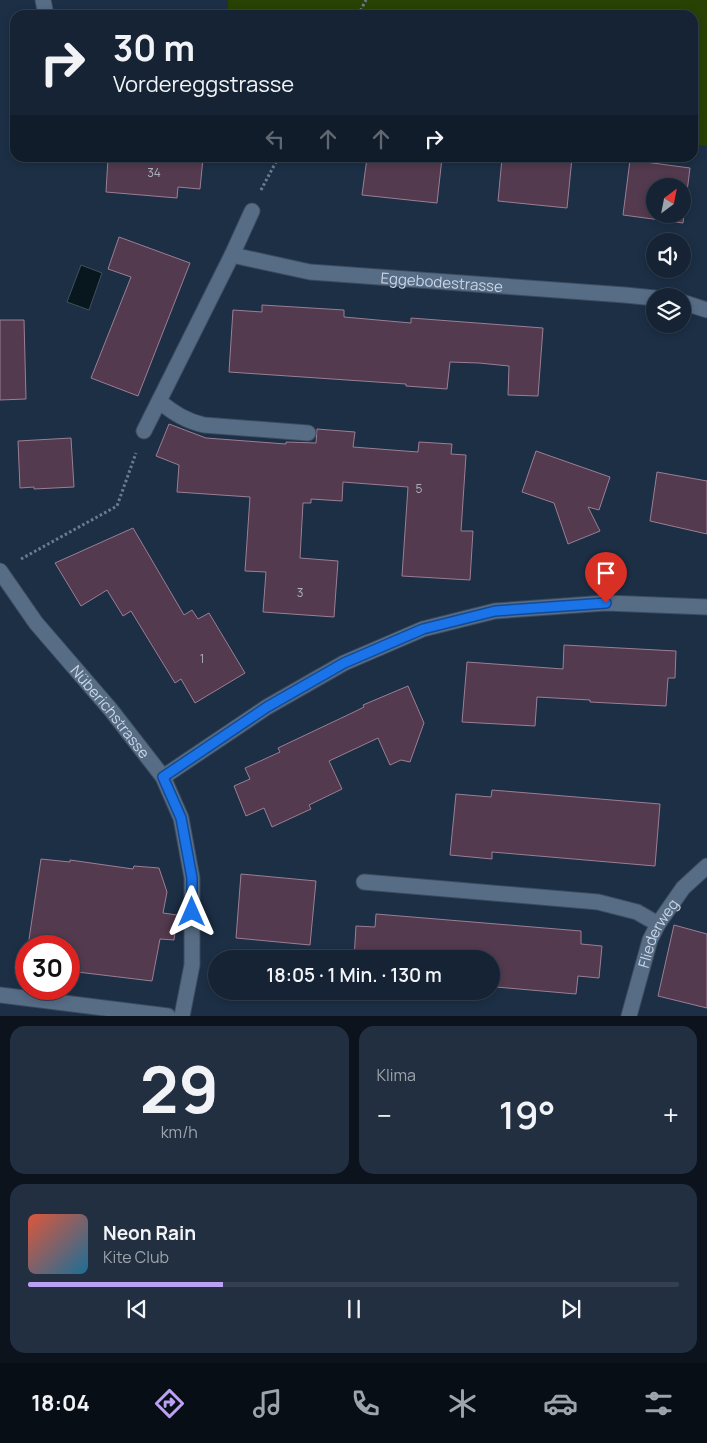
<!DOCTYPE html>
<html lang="de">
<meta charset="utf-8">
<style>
:root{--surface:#152334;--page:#222f40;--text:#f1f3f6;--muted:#9da4ac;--line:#34404f;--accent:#bca0f2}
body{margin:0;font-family:Manrope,sans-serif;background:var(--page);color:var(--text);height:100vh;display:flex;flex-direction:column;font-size:19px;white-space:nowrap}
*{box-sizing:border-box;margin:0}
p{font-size:16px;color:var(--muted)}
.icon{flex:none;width:28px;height:28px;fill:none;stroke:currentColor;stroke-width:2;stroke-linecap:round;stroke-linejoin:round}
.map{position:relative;height:1016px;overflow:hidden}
.drawer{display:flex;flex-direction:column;gap:10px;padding:10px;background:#0c131d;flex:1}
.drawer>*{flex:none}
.guide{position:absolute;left:10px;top:10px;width:688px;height:152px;border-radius:15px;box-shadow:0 2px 8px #0003,0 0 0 1px var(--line);background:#152334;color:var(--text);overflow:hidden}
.needle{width:32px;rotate:32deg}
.buttons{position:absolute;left:646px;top:178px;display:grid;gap:10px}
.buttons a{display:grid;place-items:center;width:45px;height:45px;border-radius:50%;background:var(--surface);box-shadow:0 2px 8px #0003,0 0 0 1px var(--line);font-size:25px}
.speed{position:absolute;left:15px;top:935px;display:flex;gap:10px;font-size:25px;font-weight:700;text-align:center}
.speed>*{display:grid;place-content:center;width:65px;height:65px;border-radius:50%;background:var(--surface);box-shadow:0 2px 8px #0003,0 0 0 1px var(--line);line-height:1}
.speed .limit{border:8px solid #d22;background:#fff;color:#111}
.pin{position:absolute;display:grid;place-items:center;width:42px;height:42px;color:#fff;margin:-51px -21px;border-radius:50% 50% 50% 0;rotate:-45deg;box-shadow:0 0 5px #0007}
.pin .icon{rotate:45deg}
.me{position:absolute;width:55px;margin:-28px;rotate:0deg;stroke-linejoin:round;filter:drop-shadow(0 0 4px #0008)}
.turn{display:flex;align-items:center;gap:18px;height:105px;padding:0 20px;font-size:22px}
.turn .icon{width:65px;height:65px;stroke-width:2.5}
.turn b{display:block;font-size:35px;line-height:42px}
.lanes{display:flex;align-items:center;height:48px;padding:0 20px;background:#0003;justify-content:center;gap:25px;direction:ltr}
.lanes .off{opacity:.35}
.big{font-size:38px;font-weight:600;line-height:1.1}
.drawer .widget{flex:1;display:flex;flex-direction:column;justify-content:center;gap:8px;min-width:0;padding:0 18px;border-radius:15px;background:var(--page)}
.drawer .dial{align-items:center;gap:0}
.dial b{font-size:65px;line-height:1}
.song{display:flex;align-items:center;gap:15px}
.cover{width:60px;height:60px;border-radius:8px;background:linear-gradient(135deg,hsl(10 70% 55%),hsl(200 70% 35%))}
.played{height:5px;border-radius:2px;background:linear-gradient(90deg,var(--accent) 30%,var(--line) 30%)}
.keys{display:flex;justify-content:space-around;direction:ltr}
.heat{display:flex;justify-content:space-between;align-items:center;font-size:28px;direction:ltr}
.drawer .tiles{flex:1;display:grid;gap:10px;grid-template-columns:1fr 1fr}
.widget:last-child{grid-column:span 2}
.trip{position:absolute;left:208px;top:950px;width:292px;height:50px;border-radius:25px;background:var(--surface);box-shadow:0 2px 8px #0003,0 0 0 1px var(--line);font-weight:600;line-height:50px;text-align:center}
.tabs{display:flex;height:80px;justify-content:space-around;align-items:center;background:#080e15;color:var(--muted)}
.tabs .icon{width:35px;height:35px}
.tabs .selected{color:var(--accent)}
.tabs b{font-size:22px;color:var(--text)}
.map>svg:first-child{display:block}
.green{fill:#284203}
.water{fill:#08171e;stroke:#42505a}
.building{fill:#533a4e;stroke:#9b7e95;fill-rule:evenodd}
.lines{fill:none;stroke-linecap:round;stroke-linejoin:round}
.lane-casing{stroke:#3c4c5f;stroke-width:17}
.street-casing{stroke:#3c4c5f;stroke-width:17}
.path{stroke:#6c7c8e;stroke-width:3;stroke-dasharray:2.5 2.5;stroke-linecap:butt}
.lane{stroke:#576d86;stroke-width:15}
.street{stroke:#576d86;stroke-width:15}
.route-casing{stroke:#114b97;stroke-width:12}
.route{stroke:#1a73e8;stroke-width:9}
.labels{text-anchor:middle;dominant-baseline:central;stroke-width:5;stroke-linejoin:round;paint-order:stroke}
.number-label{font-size:12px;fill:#acafbf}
.street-label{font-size:15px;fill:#cad6e5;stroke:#0e1620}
</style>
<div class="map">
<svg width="707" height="1016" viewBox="0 0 707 1016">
<rect width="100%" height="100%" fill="#1c2f45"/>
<path class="green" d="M228,0h479v146l-14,-2 -1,-129h-465z"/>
<path class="water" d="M81,265l21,8 -13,37 -22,-8z"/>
<path class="building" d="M108,158h95l-3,31 -22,-2 -1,11 -71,-6z
M367,158h75l-5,45 -75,-8z
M502,158h70l-5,50 -69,-7z
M630,160l60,8 -7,55 -60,-8zM655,186h27v28h-27z
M119,237l71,26 -52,133 -47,-18 40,-101 -23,-8z
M262,305l82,5v7l67,6v-5l132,10 -5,68 -30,-1 1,-29 -30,-3 -29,-1 -3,27 -41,-3v-2l-177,-12 4,-62 29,2z
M0,320h24l2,79 -26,1z
M169,424l37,14 80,6v-2l30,1 1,-14 38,3 -2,15 65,5 1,-10 33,2 -1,10 15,1 -5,76h12l-3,49 -68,-4 6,-89 -65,-5 -1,19 -31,-2v4h-8l-3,55 38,3 -4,56 -71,-5 3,-40 -21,-1 5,-74 -73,-5 2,-27 -23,-9z
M71,438l3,49 -40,2v-2l-14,1 -2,-47z
M536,451l74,26 -11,33 -11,-3 12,24 -32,13 -14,-41 -32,-11z
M657,472l50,9v53l-57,-13z
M133,528l51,87 8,-5 6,9 11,-6 36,60 -50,30 -14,-24 -6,4 -44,-72 -8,5 -16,-26 -26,16 -26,-43z
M564,645l112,6 -1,27h-7l-2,28 -76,-4v-2l-53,-3 -2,29 -73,-4 5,-60 96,7z
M408,686l16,37 -14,39 -9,-2 -11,5 -12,-27 -49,23 13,28 -33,16 2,4 -39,18 -8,-19 -18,8 -12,-30 16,-7 -5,-11 35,-16 -2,-4 76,-36 10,-5 -1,-2z
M492,790l168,14 -5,62 -163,-14v7l-42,-4 6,-61 35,3z
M41,859l29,3v-2l63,9 1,-3 25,2 8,24 -4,21 14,2 -3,25 -14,-1 -8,42 -83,-10v-25h-41z
M241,874l75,7 -6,64 -74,-7z
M376,914l205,17v13l21,2 -3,32 -21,-2 -2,18 -80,-7 2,-19h-7v-9h-137l2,-33 19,1z
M674,925l33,9v74l-49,-12z"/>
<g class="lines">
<defs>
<path id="lane" d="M43,0l3,15
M160,402c14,11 26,19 44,23l104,8
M144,431l88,-176 20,-44
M364,882l234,20 39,10 21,12"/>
<g id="street">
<path id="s1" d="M232,255l78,17 315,23 30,3"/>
<path d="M682,302l25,8"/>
<path id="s2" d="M0,571l36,52 75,87 52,67 18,41 11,60v87l-10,51"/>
<path d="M163,777l104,-70 77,-44 79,-34 72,-18 111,-8 101,4"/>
<path d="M0,995l168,21"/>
<path id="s3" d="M629,1016l21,-76 8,-16 25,-36 24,-22"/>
</g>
</defs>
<use href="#lane" class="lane-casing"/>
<use href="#street" class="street-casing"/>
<path class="path" d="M358,15l8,-15
M261,190l17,-32
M21,559l96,-53 19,-53"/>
<use href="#lane" class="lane"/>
<use href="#street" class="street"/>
</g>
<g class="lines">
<defs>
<path id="route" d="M192,912v-34l-11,-60 -18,-41 104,-70 77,-44 79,-34 72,-18 111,-8"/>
</defs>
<use href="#route" class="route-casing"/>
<use href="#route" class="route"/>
</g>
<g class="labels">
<g class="number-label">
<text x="154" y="172">34</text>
<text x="419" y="488">5</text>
<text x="300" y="592">3</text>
<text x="202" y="658">1</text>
</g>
<g class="street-label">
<text stroke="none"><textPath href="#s1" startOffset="212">Eggebodestrasse</textPath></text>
<text stroke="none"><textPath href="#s2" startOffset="179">Nüberichstrasse</textPath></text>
<text stroke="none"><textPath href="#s3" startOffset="88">Fliederweg</textPath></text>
</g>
</g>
</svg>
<div class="buttons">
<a><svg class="needle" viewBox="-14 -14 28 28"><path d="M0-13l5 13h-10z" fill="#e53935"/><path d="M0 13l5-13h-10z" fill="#9da4ac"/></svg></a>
<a><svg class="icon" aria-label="sound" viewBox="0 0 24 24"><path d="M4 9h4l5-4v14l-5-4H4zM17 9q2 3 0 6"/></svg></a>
<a><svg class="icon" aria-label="layers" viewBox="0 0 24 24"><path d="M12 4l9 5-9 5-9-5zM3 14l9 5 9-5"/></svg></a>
</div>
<div class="speed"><div class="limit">30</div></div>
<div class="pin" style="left:606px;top:603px;background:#d93025"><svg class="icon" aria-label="arrive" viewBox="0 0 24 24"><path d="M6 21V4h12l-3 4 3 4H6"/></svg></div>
<svg class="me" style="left:192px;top:912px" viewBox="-20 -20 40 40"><path d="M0-17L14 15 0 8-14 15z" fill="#1a73e8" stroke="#fff" stroke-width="4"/></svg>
<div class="trip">18:05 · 1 Min. · 130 m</div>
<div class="guide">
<div class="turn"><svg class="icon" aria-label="right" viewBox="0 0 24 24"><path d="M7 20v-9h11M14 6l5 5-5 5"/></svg><div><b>30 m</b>Vordereggstrasse</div></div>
<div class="lanes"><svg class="icon off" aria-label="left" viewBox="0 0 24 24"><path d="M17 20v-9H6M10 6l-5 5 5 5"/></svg><svg class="icon off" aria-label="ahead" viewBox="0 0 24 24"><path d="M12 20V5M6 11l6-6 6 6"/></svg><svg class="icon off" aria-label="ahead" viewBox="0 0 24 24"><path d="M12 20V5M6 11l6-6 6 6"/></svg><svg class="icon" aria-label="right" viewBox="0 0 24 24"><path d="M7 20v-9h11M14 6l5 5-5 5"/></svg></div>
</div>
</div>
<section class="drawer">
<div class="tiles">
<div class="widget dial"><b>29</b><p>km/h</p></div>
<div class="widget"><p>Klima</p>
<div class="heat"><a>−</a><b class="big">19°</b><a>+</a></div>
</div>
<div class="widget">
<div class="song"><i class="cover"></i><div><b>Neon Rain</b><p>Kite Club</p></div></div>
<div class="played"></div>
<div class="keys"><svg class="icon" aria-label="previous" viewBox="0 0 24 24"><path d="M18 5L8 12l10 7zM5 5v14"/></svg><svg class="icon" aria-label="pause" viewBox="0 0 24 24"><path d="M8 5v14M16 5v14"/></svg><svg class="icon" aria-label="next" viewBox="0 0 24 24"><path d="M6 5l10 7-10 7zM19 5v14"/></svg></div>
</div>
</div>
</section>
<nav class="tabs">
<b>18:04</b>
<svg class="icon selected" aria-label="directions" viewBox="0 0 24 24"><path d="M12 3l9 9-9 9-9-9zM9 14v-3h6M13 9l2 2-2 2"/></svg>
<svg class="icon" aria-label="music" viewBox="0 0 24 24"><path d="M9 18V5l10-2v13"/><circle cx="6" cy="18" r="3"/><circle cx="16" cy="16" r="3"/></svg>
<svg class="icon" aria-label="phone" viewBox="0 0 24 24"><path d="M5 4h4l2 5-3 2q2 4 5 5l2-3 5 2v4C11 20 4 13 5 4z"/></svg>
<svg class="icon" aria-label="climate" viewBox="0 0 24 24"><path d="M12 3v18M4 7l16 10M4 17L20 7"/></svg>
<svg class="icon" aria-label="car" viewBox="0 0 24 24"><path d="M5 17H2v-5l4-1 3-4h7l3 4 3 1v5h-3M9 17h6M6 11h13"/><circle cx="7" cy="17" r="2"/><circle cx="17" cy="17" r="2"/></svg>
<svg class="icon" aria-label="filters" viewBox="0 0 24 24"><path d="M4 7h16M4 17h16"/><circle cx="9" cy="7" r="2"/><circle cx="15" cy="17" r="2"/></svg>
</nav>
